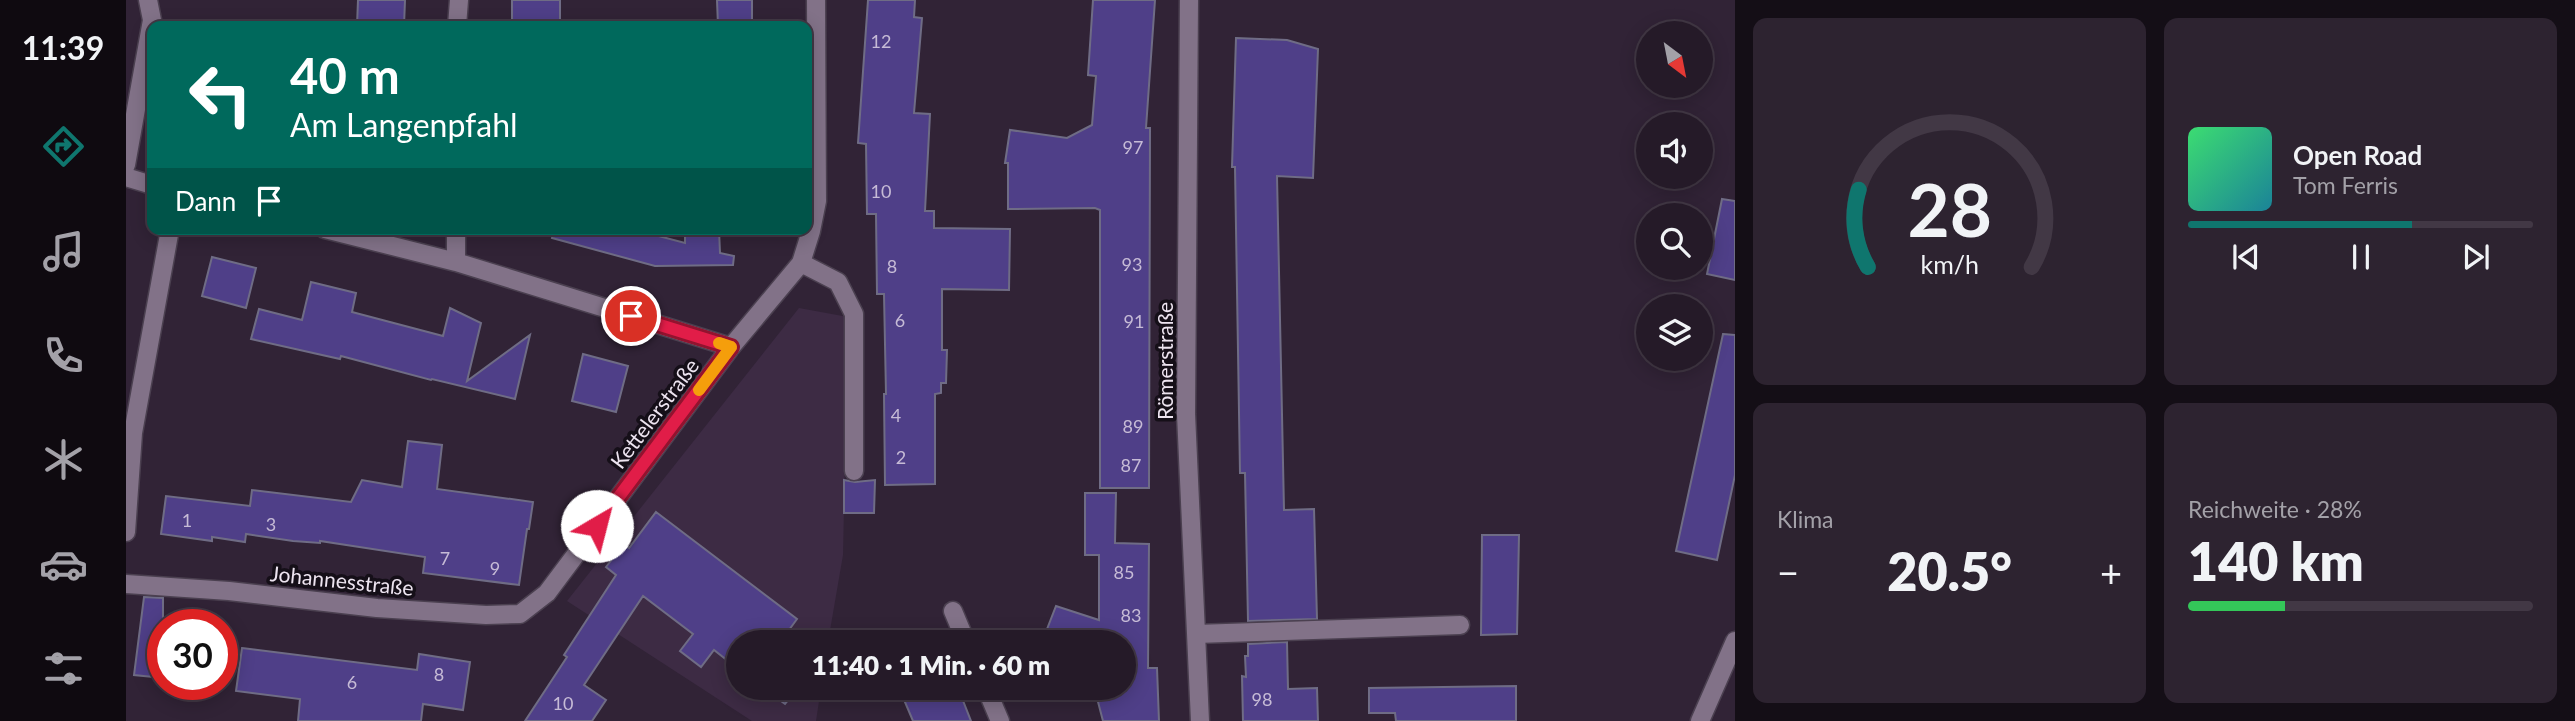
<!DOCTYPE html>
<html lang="de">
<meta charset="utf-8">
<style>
:root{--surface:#251a28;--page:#2d2330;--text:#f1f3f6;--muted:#a3a1a8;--line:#423845;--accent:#0f766e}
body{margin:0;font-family:Lato,sans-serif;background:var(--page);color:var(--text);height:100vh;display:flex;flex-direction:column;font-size:26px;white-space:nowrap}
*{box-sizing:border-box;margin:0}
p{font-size:23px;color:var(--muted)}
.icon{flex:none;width:38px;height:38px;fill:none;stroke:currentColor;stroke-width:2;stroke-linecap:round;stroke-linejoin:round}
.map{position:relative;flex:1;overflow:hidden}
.drawer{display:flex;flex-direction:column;gap:18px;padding:18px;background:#140e16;width:840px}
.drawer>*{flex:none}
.banner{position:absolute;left:21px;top:21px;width:665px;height:214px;border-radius:14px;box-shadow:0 4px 18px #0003,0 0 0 2px var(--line);background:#00695c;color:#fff;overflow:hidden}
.needle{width:46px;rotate:148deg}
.buttons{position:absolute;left:1510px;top:21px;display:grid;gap:14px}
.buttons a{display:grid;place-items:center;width:77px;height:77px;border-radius:50%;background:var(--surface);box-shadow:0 4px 18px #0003,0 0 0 2px var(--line);font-size:35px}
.speed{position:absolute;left:21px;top:609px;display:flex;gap:14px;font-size:35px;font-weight:700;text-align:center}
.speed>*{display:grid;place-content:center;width:91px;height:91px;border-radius:50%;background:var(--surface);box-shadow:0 4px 18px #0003,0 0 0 2px var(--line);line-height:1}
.speed .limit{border:10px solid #d22;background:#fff;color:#111}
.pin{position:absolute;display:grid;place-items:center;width:60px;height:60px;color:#fff;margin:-30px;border:4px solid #fff;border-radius:50%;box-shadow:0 2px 7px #0007}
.me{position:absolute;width:77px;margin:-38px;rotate:37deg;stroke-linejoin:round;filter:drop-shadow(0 0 5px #0008)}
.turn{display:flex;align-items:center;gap:24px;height:147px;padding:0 28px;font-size:32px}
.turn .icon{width:91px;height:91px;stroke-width:2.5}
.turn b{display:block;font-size:49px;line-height:60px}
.then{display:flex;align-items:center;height:66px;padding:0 28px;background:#0003;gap:14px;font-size:26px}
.big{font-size:52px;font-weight:800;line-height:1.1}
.drawer .tile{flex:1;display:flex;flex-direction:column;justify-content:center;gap:10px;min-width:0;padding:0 24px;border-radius:14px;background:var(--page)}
.drawer .dial{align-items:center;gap:0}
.dial svg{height:182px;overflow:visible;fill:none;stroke:var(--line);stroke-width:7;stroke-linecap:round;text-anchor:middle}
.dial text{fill:var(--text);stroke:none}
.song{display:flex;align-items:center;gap:21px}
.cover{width:84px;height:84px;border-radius:10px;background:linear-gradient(135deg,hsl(140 70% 55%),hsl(190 70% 35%))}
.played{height:7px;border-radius:4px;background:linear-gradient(90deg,var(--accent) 65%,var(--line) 65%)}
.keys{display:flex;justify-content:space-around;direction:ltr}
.heat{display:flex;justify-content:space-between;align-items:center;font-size:38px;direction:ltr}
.charge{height:10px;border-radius:5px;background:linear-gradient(90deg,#34c759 28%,var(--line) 0)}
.drawer .tiles{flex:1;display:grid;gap:18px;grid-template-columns:repeat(2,1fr)}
.trip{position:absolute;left:600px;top:630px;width:410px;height:70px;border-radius:35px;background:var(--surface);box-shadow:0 4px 18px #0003,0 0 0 2px var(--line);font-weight:800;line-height:70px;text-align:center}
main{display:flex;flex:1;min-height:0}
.tab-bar{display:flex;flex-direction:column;width:126px;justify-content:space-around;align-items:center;background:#0f0a10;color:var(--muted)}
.tab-bar .icon{width:49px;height:49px}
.tab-bar .active{color:var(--accent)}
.tab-bar b{font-size:32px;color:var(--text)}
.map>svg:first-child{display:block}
.built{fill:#3d2b44}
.building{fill:#4f3f88;stroke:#6f6c85;stroke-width:2}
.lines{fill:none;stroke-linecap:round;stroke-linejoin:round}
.minor-casing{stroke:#4b4050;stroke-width:21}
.minor{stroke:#827288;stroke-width:18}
.route-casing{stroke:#92132f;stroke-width:18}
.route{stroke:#e11d48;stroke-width:12}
.slow{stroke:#f59e0b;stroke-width:12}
.labels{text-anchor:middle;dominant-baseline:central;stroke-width:7;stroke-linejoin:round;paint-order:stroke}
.number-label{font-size:18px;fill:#c6bbd6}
.street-label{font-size:21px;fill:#ede4f0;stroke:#150f18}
</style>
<main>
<nav class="tab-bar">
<b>11:39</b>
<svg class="icon active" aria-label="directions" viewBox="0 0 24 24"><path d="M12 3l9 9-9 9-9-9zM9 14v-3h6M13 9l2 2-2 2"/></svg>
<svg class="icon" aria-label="music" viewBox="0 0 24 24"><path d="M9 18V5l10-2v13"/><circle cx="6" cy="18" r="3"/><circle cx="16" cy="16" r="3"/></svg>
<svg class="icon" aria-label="phone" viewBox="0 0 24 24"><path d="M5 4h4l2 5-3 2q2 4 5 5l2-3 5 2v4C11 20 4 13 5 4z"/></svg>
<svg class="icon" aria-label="climate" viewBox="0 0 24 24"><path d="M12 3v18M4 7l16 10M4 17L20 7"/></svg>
<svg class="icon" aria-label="car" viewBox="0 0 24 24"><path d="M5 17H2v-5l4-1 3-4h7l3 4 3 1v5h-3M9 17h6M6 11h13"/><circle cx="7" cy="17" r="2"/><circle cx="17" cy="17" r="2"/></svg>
<svg class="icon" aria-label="filters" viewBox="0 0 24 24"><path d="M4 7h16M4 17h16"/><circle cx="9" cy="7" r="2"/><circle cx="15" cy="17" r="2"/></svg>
</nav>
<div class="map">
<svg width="1609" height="721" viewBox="0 0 1609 721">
<rect width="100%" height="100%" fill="#312336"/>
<path class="built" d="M673,308l49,9 -5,238 -15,87h-90v46h83l-5,33h-64l-185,-120z"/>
<path class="building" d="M232,0h47l-1,26h-47z
M386,0h48v26h-48z
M591,0h35v26h-34z
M742,0h47l-1,17 8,1 -8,95 16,1 -5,97h9v17l76,1 -1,61 -67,-1v61h5l-1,33h-5v10l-6,1v90l-50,1 -1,-91h2l-2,-100h-7l-1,-80h-9l-1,-70 -8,-1z
M967,0h62l-9,128h4l-1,360h-49v-278l-5,-2 -87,1v-46h-3l5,-33 57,8 25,-13 4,-49 -8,-1z
M1110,38l51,2 31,9 -5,129 -36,-2 7,334 30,-1 3,110 -69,2 -3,-148h-5l-5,-306h-3z
M1596,199l13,2v79l-28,-6z
M428,229h78l53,14v-14h34l1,24 14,3 -1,9 -78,1 -103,-28z
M86,257l44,11 -10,40 -44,-12z
M185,282l45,11 -4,19 91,24 7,-28 31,15 -14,58 63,-46 -15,64 -83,-20 -1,1 -90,-24 -1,3 -89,-20 8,-30 43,11z
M1597,334l12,1v140l-18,85 -41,-9z
M457,354l45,12 -12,46 -44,-11z
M282,441l34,4 -5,44 96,13 -4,27h-2l-8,56 -96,-12 2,-16 -105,-16v2l-27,-2 -47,-7 -1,8 -33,-5v4l-51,-7 5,-38 84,10 2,-16 99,12 11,-22 40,7z
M718,480l11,2 20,-2 -1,33h-30z
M959,493h31l-1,50 34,1 -1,124h9l2,53h-56l-6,-23 -34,-10h61v-46h-82l14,-36 43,14v-65h-14z
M530,512l141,107 -8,11 16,12h-67v27l-24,-19 -13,17 -21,-16 13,-17 -50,-38 -59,89 22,15 -14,21h-67l42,-64 -3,-2 52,-80 -10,-8 18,-23 5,4z
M1356,535h37l-2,99 -36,1z
M18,597l19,1v80l-29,-3z
M1161,642l1,47 29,-1 1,33h-75l-1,-45 4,1 -1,-21h3v-12z
M116,648l175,22 2,-16 51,8 -7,48 -40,-6 -2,17h-123l2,-22 -64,-8z
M1390,686v35h-120l-1,-8h-26v-25z
M637,688h35l-13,16z
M773,688h59l13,33h-58z"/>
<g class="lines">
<defs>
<path id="minor" d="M1063,0l-3,414 14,307
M331,26l2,-26
M0,165l26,-145 -4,-20
M0,177l26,8
M199,229l131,33 275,85
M330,262v-33
M675,263l37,19 16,32v157
M0,532l7,-99 37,-204
M0,584l103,7 148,17 109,7 34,-1 27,-21 184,-246 70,-84 10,-32 6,-30 -1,-201
M827,611l13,31
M1070,634l264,-9
M860,688l14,33
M1574,721l35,-80"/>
</defs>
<use href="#minor" class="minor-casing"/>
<use href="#minor" class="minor"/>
</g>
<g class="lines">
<defs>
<path id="route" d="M471,526l134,-179 -100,-31"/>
</defs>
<use href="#route" class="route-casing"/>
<use href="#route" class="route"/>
<path class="slow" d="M573,390l32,-43 -12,-4"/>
</g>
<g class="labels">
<g class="number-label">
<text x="755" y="41">12</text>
<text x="1007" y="147">97</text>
<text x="755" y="191">10</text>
<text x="1006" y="264">93</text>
<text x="766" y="266">8</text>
<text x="774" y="320">6</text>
<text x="1008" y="321">91</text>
<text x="770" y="415">4</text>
<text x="1007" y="426">89</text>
<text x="775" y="457">2</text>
<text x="1005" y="465">87</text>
<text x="61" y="520">1</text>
<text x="145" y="524">3</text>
<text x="319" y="558">7</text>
<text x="369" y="568">9</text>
<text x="998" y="572">85</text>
<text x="1005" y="615">83</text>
<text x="313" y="674">8</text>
<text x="226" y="682">6</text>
<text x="1136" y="699">98</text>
<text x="437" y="703">10</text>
</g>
<g class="street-label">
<text transform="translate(1038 361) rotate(-90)">Römerstraße</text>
<text transform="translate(528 413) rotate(-53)">Kettelerstraße</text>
<text transform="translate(216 580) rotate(6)">Johannesstraße</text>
</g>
</g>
</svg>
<div class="buttons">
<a><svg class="needle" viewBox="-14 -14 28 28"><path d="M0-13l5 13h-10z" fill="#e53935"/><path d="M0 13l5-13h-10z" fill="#a3a1a8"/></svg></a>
<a><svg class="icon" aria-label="sound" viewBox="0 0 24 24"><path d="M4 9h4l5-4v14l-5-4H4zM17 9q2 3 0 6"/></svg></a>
<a><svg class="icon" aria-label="search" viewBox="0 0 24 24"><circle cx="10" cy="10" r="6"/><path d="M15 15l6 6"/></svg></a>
<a><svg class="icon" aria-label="layers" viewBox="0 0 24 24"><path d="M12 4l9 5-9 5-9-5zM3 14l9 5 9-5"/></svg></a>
</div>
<div class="speed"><div class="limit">30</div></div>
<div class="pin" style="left:505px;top:316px;background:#d93025"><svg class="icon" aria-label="arrive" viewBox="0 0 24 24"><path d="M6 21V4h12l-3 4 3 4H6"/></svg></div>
<svg class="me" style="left:471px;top:526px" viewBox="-20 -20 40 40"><circle r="19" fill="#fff"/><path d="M0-13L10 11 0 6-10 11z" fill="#e11d48"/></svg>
<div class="trip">11:40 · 1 Min. · 60 m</div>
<div class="banner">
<div class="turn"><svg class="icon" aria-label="left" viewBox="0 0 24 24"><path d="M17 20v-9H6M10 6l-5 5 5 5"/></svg><div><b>40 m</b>Am Langenpfahl</div></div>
<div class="then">Dann<svg class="icon" aria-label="arrive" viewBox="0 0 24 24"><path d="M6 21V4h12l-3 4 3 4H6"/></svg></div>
</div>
</div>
<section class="drawer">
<div class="tiles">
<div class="tile dial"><svg viewBox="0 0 100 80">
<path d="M14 69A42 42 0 1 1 86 69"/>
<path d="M14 69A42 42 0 0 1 10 35" stroke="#0f766e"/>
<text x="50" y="56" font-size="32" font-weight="700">28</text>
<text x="50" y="72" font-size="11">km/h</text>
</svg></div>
<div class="tile">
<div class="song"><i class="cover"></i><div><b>Open Road</b><p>Tom Ferris</p></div></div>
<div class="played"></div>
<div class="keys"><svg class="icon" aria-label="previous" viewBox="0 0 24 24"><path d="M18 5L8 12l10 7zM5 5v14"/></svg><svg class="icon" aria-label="pause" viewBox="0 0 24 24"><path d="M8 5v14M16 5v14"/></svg><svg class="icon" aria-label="next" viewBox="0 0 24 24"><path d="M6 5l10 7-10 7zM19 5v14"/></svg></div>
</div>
<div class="tile"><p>Klima</p>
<div class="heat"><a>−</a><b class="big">20.5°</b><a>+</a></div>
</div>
<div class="tile"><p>Reichweite · 28%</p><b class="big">140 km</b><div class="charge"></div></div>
</div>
</section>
</main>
